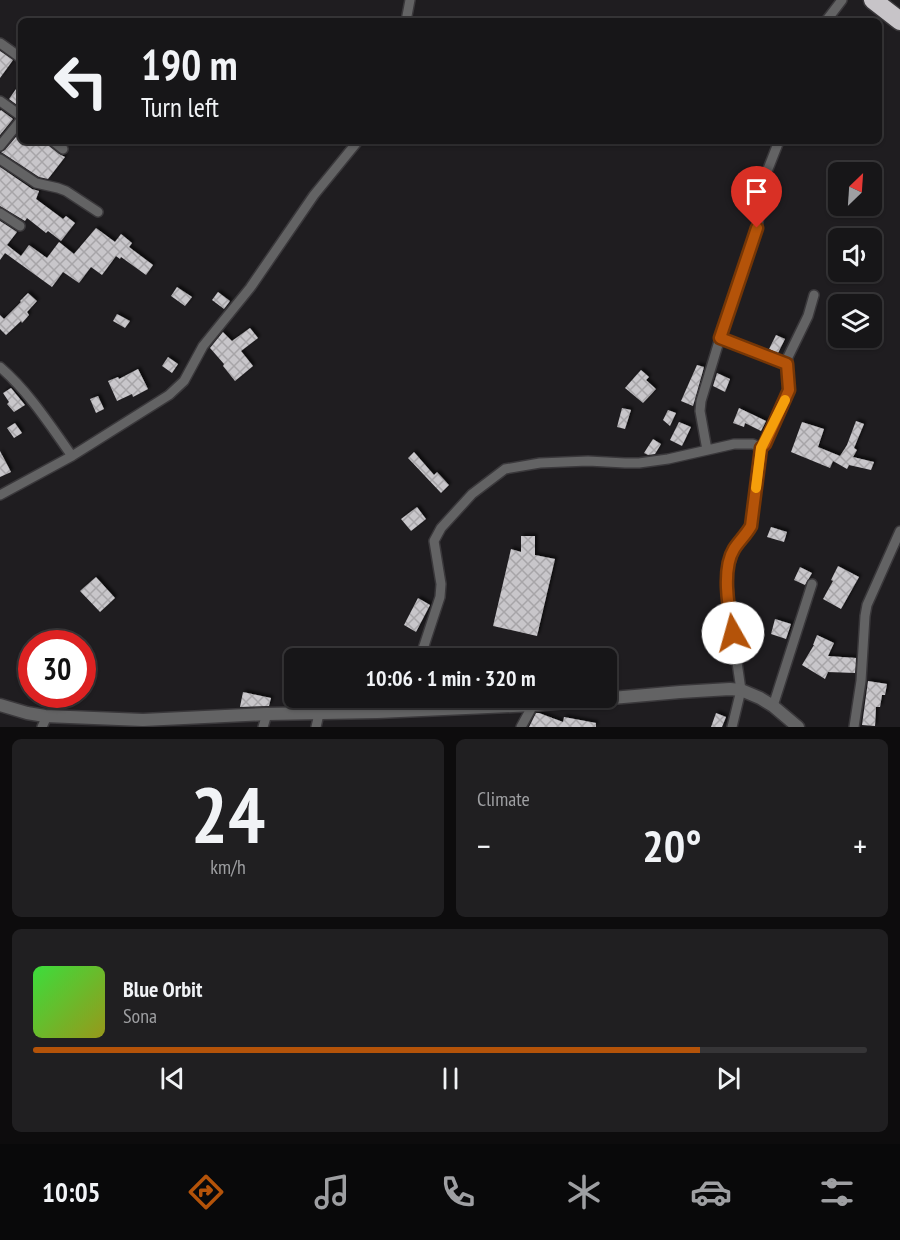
<!DOCTYPE html>
<meta charset="utf-8">
<style>
:root{--surface:#171618;--page:#201f21;--text:#f1f3f6;--muted:#9e9fa2;--line:#363537;--accent:#b45309}
body{margin:0;font-family:"PT Sans Narrow",sans-serif;background:var(--page);color:var(--text);height:100vh;display:flex;flex-direction:column;font-size:22px;white-space:nowrap}
*{box-sizing:border-box;margin:0}
p{font-size:20px;color:var(--muted)}
.icon{flex:none;width:33px;height:33px;fill:none;stroke:currentColor;stroke-width:2;stroke-linecap:round;stroke-linejoin:round}
.map{position:relative;height:727px;overflow:hidden}
.panel{display:flex;flex-direction:column;gap:12px;padding:12px;background:#0d0c0d;flex:1}
.panel>*{flex:none}
.banner{position:absolute;left:18px;top:18px;width:864px;height:126px;border-radius:9px;box-shadow:0 2px 4px #0004,0 0 0 2px var(--line);background:#171618;color:var(--text);overflow:hidden}
.needle{width:39px;rotate:25deg}
.controls{position:absolute;left:828px;top:162px;display:grid;gap:12px}
.controls a{display:grid;place-items:center;width:54px;height:54px;border-radius:9px;background:var(--surface);box-shadow:0 2px 4px #0004,0 0 0 2px var(--line);font-size:30px}
.speed{position:absolute;left:18px;top:630px;display:flex;gap:12px;font-size:30px;font-weight:700;text-align:center}
.speed>*{display:grid;place-content:center;width:78px;height:78px;border-radius:50%;background:var(--surface);box-shadow:0 2px 4px #0004,0 0 0 2px var(--line);line-height:1}
.speed .limit{border:9px solid #d22;background:#fff;color:#111}
.pin{position:absolute;display:grid;place-items:center;width:51px;height:51px;color:#fff;margin:-62px -26px;border-radius:50% 50% 50% 0;rotate:-45deg;box-shadow:0 0 6px #0007}
.pin .icon{rotate:45deg}
.me{position:absolute;width:66px;margin:-33px;rotate:353deg;stroke-linejoin:round;filter:drop-shadow(0 0 4px #0008)}
.turn{display:flex;align-items:center;gap:21px;height:126px;padding:0 24px;font-size:27px}
.turn .icon{width:78px;height:78px;stroke-width:2.5}
.turn b{display:block;font-size:42px;line-height:51px}
.big{font-size:45px;font-weight:700;line-height:1.1}
.panel .tile{flex:1;display:flex;flex-direction:column;justify-content:center;gap:9px;min-width:0;padding:0 21px;border-radius:9px;background:var(--page)}
.panel .dial{align-items:center;gap:0}
.dial b{font-size:78px;line-height:1}
.song{display:flex;align-items:center;gap:18px}
.cover{width:72px;height:72px;border-radius:9px;background:linear-gradient(135deg,hsl(120 70% 55%),hsl(60 70% 35%))}
.played{height:6px;border-radius:3px;background:linear-gradient(90deg,var(--accent) 80%,var(--line) 80%)}
.keys{display:flex;justify-content:space-around;direction:ltr}
.heat{display:flex;justify-content:space-between;align-items:center;font-size:33px;direction:ltr}
.panel .tiles{flex:1;display:grid;gap:12px;grid-template-columns:1fr 1fr}
.tile:last-child{grid-column:span 2}
.trip{position:absolute;left:284px;top:648px;width:333px;height:60px;border-radius:9px;background:var(--surface);box-shadow:0 2px 4px #0004,0 0 0 2px var(--line);font-weight:700;line-height:60px;text-align:center}
.tabs{display:flex;height:96px;justify-content:space-around;align-items:center;background:#09090a;color:var(--muted)}
.tabs .icon{width:42px;height:42px}
.tabs .selected{color:var(--accent)}
.tabs b{font-size:27px;color:var(--text)}
.map>svg:first-child{display:block}
.building{fill:url(#building-cross-hatch);filter:url(#shadow)}
.lines{fill:none;stroke-linecap:round;stroke-linejoin:round}
.minor-casing{stroke:#3a383b;stroke-width:12}
.tertiary-casing{stroke:#3a383b;stroke-width:15}
.motorway-casing{stroke:#3a383b;stroke-width:21}
.minor{stroke:#636364;stroke-width:9}
.tertiary{stroke:#636364;stroke-width:12}
.motorway{stroke:#c7c4c8;stroke-width:18}
.route-casing{stroke:#753606;stroke-width:15}
.route{stroke:#b45309;stroke-width:10}
.slow{stroke:#f59e0b;stroke-width:10}
</style>
<div class="map">
<svg width="900" height="727" viewBox="0 0 900 727">
<defs>
<pattern id="building-cross-hatch" width="8" height="8" patternUnits="userSpaceOnUse" patternTransform="scale(1.5)"><rect width="8" height="8" fill="#c8c6ca"/><path d="M0 0l8 8M0 8l8-8" fill="none" stroke="#a7a5a8"/></pattern>
<filter id="shadow"><feDropShadow dx="2.5" dy="-2.5" stdDeviation="1.5" flood-color="#0009"/></filter>
</defs>
<rect width="100%" height="100%" fill="#1f1d20"/>
<path class="building" d="M0,51l13,9 -13,18z
M21,82v26l-12,-9z
M1,110l12,9 -13,16v-24z
M21,131v10h25l3,5 10,8 6,3 -17,22 -9,-2 -38,-25 4,-2z
M0,167l32,22 7,2 -3,8 27,20 3,-3 9,7 -14,18 -13,-10 -2,2 -19,-15 -2,3 -25,-15z
M0,221l17,11 -10,13 14,11 8,-11 18,13 12,-16 15,12 22,-26 19,14 6,-8 11,9 -3,4 24,18 -7,10 -25,-18 -1,2 -4,-3 -14,19 -11,-8 -12,16 -16,-11 -11,15 -47,-34 -5,7z
M177,287l15,10 -7,9 -14,-10z
M218,292l12,9 -6,8 -12,-9z
M28,293l9,8 -10,11 2,3 -7,8 -1,-2 -15,14 -6,-6v-14l4,4 17,-17 -1,-1z
M117,314l13,7 -5,7 -12,-7z
M250,328l8,10 -17,13 12,15 -18,15 -12,-15 1,-2 -14,-16 13,-16 9,9z
M776,335l9,4 -7,14 -9,-4z
M168,357l10,7 -6,9 -10,-7z
M697,365l7,2 -11,39 -12,-5z
M138,369l10,20 -15,8 -1,-3 -15,7 -9,-20 10,-4 1,2z
M641,370l8,7 -3,3 10,9 -13,14 -18,-15z
M717,373l13,6 -5,13 -12,-6z
M11,388l14,17 -11,7 -7,-8 2,-2 -6,-9z
M98,396l6,13 -8,4 -6,-14z
M622,408l9,2 -6,19 -8,-2z
M739,408l27,13 -5,10 -16,-8 -1,4 -11,-4z
M668,410l8,3 -6,13 -7,-6z
M856,421l8,3 -10,24 3,2 -4,7 21,5 -3,8 -22,-5 -2,4 -14,-8 -3,7 -39,-16 11,-30 22,7 -6,18 22,9 7,-11z
M679,422l12,5 -9,19 -12,-6z
M15,423l7,10 -8,5 -7,-10z
M653,439l8,5 -6,10 -7,1 -4,-2z
M0,451l11,21 -11,5z
M414,452l20,23 3,-3 12,13 -8,8 -33,-35z
M417,507l9,12 -15,12 -10,-12z
M771,527l16,5 -3,10 -17,-5z
M521,536h14v19l20,4 -18,77 -44,-10 18,-77 10,3z
M838,566l21,11 -18,32 -18,-10 10,-18 -2,-1z
M800,567l12,6 -7,12 -11,-5z
M96,577l19,21 -15,14 -20,-21z
M418,598l12,7 -14,27 -12,-7z
M775,619l16,5 -5,15 -15,-5z
M817,635l17,8 -6,13 28,2 -1,15 -27,-1 -3,7 -23,-14 12,-20h-1z
M868,681l19,3 -2,11h-3l-2,12h-4l-1,19 -13,-1z
M243,692l28,6 -2,8 -29,1z
M536,713h3l24,9 1,-5 32,6v4h-67z
M716,713l10,4 -4,10h-11z"/>
<g class="lines">
<defs>
<path id="minor" d="M406,21l4,-21
M826,21l16,-21
M0,43l21,15
M0,101l21,15
M53,141l10,8
M0,146l21,-26
M0,159l36,24 22,5 8,3 32,21
M0,213l20,13
M720,338l67,26
M0,367c29,25 50,58 72,89
M707,450l-7,-39 1,-10 19,-63 37,-110 9,-54 13,-33
M0,495l72,-39 97,-61 15,-14 19,-35 47,-58 64,-93 44,-54
M420,658l20,-61 1,-13 -7,-43 7,-13 31,-34 33,-25 35,-6 48,-2 37,2h14l29,-4 66,-15h19l8,4 4,-4 24,-54 -2,-20 1,-13 20,-41 6,-21
M773,706l39,-122
M404,711l4,-13
M42,727l5,-11
M263,727l4,-13
M316,727l3,-13
M521,727l12,-22
M732,727l9,-37 -11,-76 -3,-41 7,-24 12,-14 5,-9 10,-78
M854,727l7,-46 4,-65 2,-11 33,-74"/>
<path id="tertiary" d="M0,705l27,8 18,3 98,4 124,-6 111,-2 155,-7 147,-13 50,-3 11,1 19,8 13,8 25,21"/>
<path id="motorway" d="M873,0l27,21"/>
</defs>
<use href="#minor" class="minor-casing"/>
<use href="#tertiary" class="tertiary-casing"/>
<use href="#motorway" class="motorway-casing"/>
<use href="#minor" class="minor"/>
<use href="#tertiary" class="tertiary"/>
<use href="#motorway" class="motorway"/>
</g>
<g class="lines">
<defs>
<path id="route" d="M733,633c-4,-23 -12,-63 1,-84 5,-8 12,-14 17,-23l10,-78 4,-4 24,-54 -2,-26 -67,-26 37,-110"/>
</defs>
<use href="#route" class="route-casing"/>
<use href="#route" class="route"/>
<path class="slow" d="M756,488l5,-40 24,-48"/>
</g>
</svg>
<div class="controls">
<a><svg class="needle" viewBox="-14 -14 28 28"><path d="M0-13l5 13h-10z" fill="#e53935"/><path d="M0 13l5-13h-10z" fill="#9e9fa2"/></svg></a>
<a><svg class="icon" aria-label="sound" viewBox="0 0 24 24"><path d="M4 9h4l5-4v14l-5-4H4zM17 9q2 3 0 6"/></svg></a>
<a><svg class="icon" aria-label="layers" viewBox="0 0 24 24"><path d="M12 4l9 5-9 5-9-5zM3 14l9 5 9-5"/></svg></a>
</div>
<div class="speed"><div class="limit">30</div></div>
<div class="pin" style="left:757px;top:228px;background:#d93025"><svg class="icon" aria-label="arrive" viewBox="0 0 24 24"><path d="M6 21V4h12l-3 4 3 4H6"/></svg></div>
<svg class="me" style="left:733px;top:633px" viewBox="-20 -20 40 40"><circle r="19" fill="#fff"/><path d="M0-13L10 11 0 6-10 11z" fill="#b45309"/></svg>
<div class="trip">10:06 · 1 min · 320 m</div>
<div class="banner">
<div class="turn"><svg class="icon" aria-label="left" viewBox="0 0 24 24"><path d="M17 20v-9H6M10 6l-5 5 5 5"/></svg><div><b>190 m</b>Turn left</div></div>
</div>
</div>
<section class="panel">
<div class="tiles">
<div class="tile dial"><b>24</b><p>km/h</p></div>
<div class="tile"><p>Climate</p>
<div class="heat"><a>−</a><b class="big">20°</b><a>+</a></div>
</div>
<div class="tile">
<div class="song"><i class="cover"></i><div><b>Blue Orbit</b><p>Sona</p></div></div>
<div class="played"></div>
<div class="keys"><svg class="icon" aria-label="previous" viewBox="0 0 24 24"><path d="M18 5L8 12l10 7zM5 5v14"/></svg><svg class="icon" aria-label="pause" viewBox="0 0 24 24"><path d="M8 5v14M16 5v14"/></svg><svg class="icon" aria-label="next" viewBox="0 0 24 24"><path d="M6 5l10 7-10 7zM19 5v14"/></svg></div>
</div>
</div>
</section>
<nav class="tabs">
<b>10:05</b>
<svg class="icon selected" aria-label="directions" viewBox="0 0 24 24"><path d="M12 3l9 9-9 9-9-9zM9 14v-3h6M13 9l2 2-2 2"/></svg>
<svg class="icon" aria-label="music" viewBox="0 0 24 24"><path d="M9 18V5l10-2v13"/><circle cx="6" cy="18" r="3"/><circle cx="16" cy="16" r="3"/></svg>
<svg class="icon" aria-label="phone" viewBox="0 0 24 24"><path d="M5 4h4l2 5-3 2q2 4 5 5l2-3 5 2v4C11 20 4 13 5 4z"/></svg>
<svg class="icon" aria-label="climate" viewBox="0 0 24 24"><path d="M12 3v18M4 7l16 10M4 17L20 7"/></svg>
<svg class="icon" aria-label="car" viewBox="0 0 24 24"><path d="M5 17H2v-5l4-1 3-4h7l3 4 3 1v5h-3M9 17h6M6 11h13"/><circle cx="7" cy="17" r="2"/><circle cx="17" cy="17" r="2"/></svg>
<svg class="icon" aria-label="filters" viewBox="0 0 24 24"><path d="M4 7h16M4 17h16"/><circle cx="9" cy="7" r="2"/><circle cx="15" cy="17" r="2"/></svg>
</nav>
